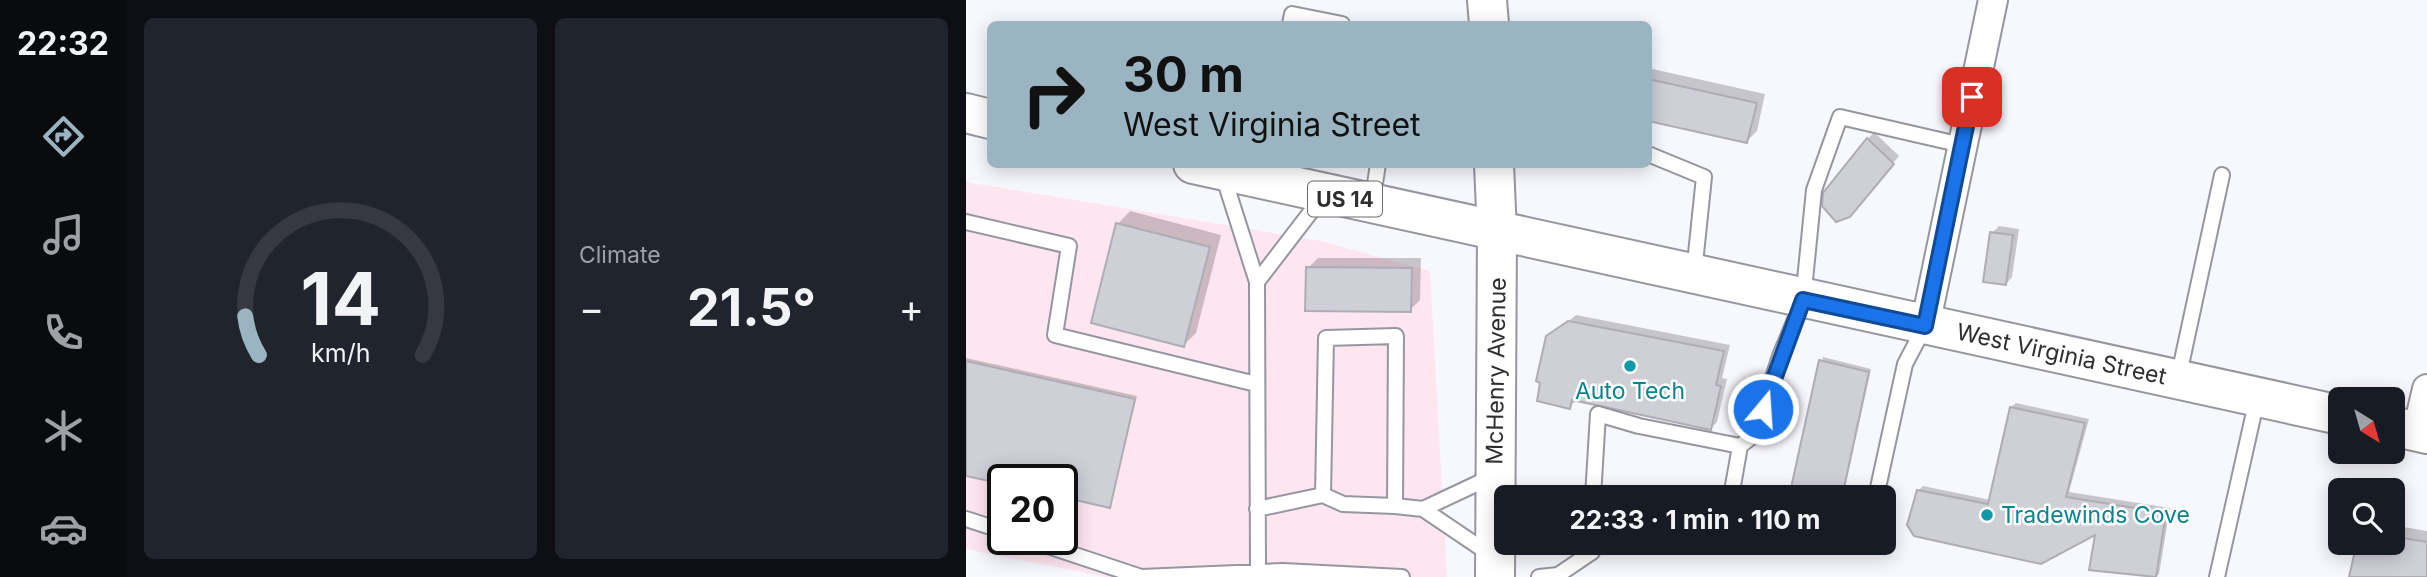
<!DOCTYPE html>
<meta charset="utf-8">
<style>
:root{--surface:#171b24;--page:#20242c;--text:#f1f3f6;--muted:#9ea1a6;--line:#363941;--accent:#9ab4c1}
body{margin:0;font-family:Inter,sans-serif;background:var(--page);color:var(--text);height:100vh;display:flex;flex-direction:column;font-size:26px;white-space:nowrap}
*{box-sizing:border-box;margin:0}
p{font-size:23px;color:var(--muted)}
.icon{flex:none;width:38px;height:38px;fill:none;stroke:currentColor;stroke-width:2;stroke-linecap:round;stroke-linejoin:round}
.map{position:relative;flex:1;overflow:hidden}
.drawer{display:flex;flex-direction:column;gap:18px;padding:18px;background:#0d0f14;width:840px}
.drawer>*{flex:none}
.guide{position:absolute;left:21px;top:21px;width:665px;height:147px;border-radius:10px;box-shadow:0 4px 18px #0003;background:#9ab4c1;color:#111;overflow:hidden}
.needle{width:46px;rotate:143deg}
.controls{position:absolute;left:1362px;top:387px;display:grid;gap:14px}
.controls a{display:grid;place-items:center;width:77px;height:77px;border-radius:10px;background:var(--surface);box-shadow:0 4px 18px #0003;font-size:35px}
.speed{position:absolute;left:21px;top:464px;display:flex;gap:14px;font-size:35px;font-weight:700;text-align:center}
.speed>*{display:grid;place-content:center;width:91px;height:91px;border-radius:50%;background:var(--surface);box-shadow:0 4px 18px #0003;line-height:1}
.speed .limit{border:4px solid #111;border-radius:10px;background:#fff;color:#111}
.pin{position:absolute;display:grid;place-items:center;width:60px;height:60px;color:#fff;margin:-30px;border-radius:14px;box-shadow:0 4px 10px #0006}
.me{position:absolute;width:77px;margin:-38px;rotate:18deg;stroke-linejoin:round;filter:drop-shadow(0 0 5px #0008)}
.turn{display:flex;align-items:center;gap:24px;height:147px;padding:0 21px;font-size:32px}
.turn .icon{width:91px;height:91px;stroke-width:2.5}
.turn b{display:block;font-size:49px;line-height:60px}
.big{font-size:52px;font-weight:700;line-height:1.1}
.drawer .widget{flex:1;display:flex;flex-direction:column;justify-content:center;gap:10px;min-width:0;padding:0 24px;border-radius:10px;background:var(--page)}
.drawer .dial{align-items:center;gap:0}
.dial svg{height:182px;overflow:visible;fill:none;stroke:var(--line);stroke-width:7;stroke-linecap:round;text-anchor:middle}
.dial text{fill:var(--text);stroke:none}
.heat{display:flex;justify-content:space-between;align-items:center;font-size:38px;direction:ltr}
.drawer .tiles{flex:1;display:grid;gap:18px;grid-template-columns:repeat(2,1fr)}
.trip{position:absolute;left:528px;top:485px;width:402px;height:70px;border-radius:10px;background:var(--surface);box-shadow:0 4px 18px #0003;font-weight:700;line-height:70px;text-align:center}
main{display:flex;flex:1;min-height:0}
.dock{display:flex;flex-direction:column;width:126px;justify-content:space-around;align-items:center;background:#090b0e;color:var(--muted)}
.dock .icon{width:49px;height:49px}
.dock .on{color:var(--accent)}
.dock b{font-size:32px;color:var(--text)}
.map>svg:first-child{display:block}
.commercial{fill:#fee6f1;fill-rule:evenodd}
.shadow{fill:#0003}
.building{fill:#cfcfd8;stroke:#aeadb6;stroke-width:2}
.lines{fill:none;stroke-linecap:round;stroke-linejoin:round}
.lane-casing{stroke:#96969e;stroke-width:18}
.street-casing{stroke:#96969e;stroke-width:32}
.secondary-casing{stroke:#96969e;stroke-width:42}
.primary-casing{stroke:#96969e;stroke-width:42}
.lane{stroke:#fff;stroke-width:14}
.street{stroke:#fff;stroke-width:28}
.secondary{stroke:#fff;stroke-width:38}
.primary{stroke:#fff;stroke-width:38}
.route-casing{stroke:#114b97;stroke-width:18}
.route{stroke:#1a73e8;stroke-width:12}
.culture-dot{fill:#0f9aa8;stroke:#fff;stroke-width:2.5}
.labels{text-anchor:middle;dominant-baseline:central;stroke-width:5;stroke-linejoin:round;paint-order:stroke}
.shield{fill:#fff;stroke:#6d6d6f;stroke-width:2}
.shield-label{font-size:21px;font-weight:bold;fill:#2e2e31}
.street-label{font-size:23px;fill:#2e2e31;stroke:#fff}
.culture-label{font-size:23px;fill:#0d838f;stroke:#fff}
</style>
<main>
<nav class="dock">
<b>22:32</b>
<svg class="icon on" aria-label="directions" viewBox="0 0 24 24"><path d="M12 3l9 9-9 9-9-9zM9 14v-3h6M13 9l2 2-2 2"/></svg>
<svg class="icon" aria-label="music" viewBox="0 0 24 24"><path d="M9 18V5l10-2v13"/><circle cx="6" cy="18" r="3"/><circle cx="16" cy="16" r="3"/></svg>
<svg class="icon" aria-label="phone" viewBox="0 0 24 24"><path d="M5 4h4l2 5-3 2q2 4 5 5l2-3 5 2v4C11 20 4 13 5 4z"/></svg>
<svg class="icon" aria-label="climate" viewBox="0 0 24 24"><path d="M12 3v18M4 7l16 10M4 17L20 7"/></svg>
<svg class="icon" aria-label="car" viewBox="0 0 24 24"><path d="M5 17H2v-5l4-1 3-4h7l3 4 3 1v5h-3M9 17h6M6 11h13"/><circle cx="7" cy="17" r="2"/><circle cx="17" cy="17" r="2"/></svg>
</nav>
<section class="drawer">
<div class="tiles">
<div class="widget dial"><svg viewBox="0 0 100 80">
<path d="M14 69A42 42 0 1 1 86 69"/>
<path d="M14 69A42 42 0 0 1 8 52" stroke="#9ab4c1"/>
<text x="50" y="56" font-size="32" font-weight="700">14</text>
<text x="50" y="72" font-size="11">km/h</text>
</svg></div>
<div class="widget"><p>Climate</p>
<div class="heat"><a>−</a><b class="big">21.5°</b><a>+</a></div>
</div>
</div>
</section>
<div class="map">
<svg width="1461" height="577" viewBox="0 0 1461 577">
<rect width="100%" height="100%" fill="#f7f7fe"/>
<path class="commercial" d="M0,182l355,59 109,30 17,306h-342l-139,-28zM37,480h59v59h-59z"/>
<path class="shadow" d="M682,68l117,26 -8,37 -10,10 -99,-22z
M908,132l25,24 -42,52 11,-69z
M164,211l91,24 -25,98 -12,12 -66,-121z
M1033,226l20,3 -7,48 -6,7 -14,-51z
M352,258h103l-1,42 -10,10 -102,-42z
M610,315l154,30 -8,33 5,1 -10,43 -7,7 -134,-28 -7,6 -17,-73z
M857,357l48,12 -28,128h-53z
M0,358l171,38 -27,110 -48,-26 -96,-6z
M1050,403l73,16 -20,73 101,16 -11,66 -3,3 -65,-8 7,-37 -180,-41 5,-5 68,14 20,-93z
M1426,525l35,6v46h-76l41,-35z"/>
<path class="building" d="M682,79l109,24 -10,40 -99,-22z
M901,138l27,26 -44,53 -14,5 -14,-16 1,-13z
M150,223l94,24 -26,100 -93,-24z
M1024,232l23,3 -7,50 -23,-3z
M340,267l106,1 -1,44 -106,-1z
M602,321l156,30 -8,34 5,1 -10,44 -139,-30 -2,9 -33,-8 3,-18 -4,-2 10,-45z
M853,360l50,12 -27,125h-53z
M0,361l169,38 -25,109 -48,-11v-17h-59v4l-37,-8z
M1044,407l75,16 -19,74 100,16 -10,64 -67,-7 6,-35 -54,29 -127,-28 -7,-11 10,-35 71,14z
M1426,536l35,6v35h-78l8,-35h35z"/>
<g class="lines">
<defs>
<path id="lane" d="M324,24l2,-10 50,10
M682,154l56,23 -10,96
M257,175l34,107 66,-86
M406,203l6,-39
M0,222l103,24 -14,89 201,49
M291,282l1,290
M1212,379l44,-204
M357,495l20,9 52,2
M627,497l5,-83 41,12 101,20
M765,497l9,-51 14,-11 26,-79 23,-56 11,-110 26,-73 122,28
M910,497l29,-133 19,-36
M291,509l66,-14 3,-157 70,-2 -1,170 28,3 68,46
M457,509l68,-32
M0,519l37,12
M61,539l114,38 142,-6 119,6
M573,577l19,-2 34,-23v-10
M1251,577l40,-178"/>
<path id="street" d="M959,326l68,-326
M1451,432l10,-43"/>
<path id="secondary" d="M521,0l2,24
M528,164l3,69 -2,344"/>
<g id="primary">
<path d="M0,113l24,6"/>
<path id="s1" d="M227,164l1147,251"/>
<path d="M1426,426l35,8"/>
</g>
</defs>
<use href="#lane" class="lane-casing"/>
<use href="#street" class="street-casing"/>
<use href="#secondary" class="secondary-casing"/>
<use href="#primary" class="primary-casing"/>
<use href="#lane" class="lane"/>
<use href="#street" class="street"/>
<use href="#secondary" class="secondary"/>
<use href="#primary" class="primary"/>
</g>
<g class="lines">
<defs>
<path id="route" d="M797,409l40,-109 122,26 47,-229"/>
</defs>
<use href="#route" class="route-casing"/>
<use href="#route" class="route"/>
</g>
<g class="culture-dot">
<circle cx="664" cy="366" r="7"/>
<circle cx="1021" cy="515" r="7"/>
</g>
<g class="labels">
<rect class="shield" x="342" y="181.5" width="74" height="35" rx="5"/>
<g class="shield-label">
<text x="379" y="199">US 14</text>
</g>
<g class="street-label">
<text stroke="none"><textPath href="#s1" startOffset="889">West Virginia Street</textPath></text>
<text transform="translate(530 371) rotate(-89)">McHenry Avenue</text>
</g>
<g class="culture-label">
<text x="664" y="391">Auto Tech</text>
<text x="1035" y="515" text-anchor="start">Tradewinds Cove</text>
</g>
</g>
</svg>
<div class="controls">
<a><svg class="needle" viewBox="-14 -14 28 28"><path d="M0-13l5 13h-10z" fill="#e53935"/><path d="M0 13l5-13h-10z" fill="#9ea1a6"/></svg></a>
<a><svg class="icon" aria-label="search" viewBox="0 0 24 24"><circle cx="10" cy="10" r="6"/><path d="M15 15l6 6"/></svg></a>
</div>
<div class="speed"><div class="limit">20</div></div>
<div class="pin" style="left:1006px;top:97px;background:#d93025"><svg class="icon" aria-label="arrive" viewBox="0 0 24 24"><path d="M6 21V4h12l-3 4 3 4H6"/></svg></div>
<svg class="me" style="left:797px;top:409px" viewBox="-20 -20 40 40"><circle r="17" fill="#1a73e8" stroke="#fff" stroke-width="3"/><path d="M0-11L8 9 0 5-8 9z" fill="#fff"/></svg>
<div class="trip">22:33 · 1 min · 110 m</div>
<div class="guide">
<div class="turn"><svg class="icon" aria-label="right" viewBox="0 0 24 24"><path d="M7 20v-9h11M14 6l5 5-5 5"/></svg><div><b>30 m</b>West Virginia Street</div></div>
</div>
</div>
</main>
